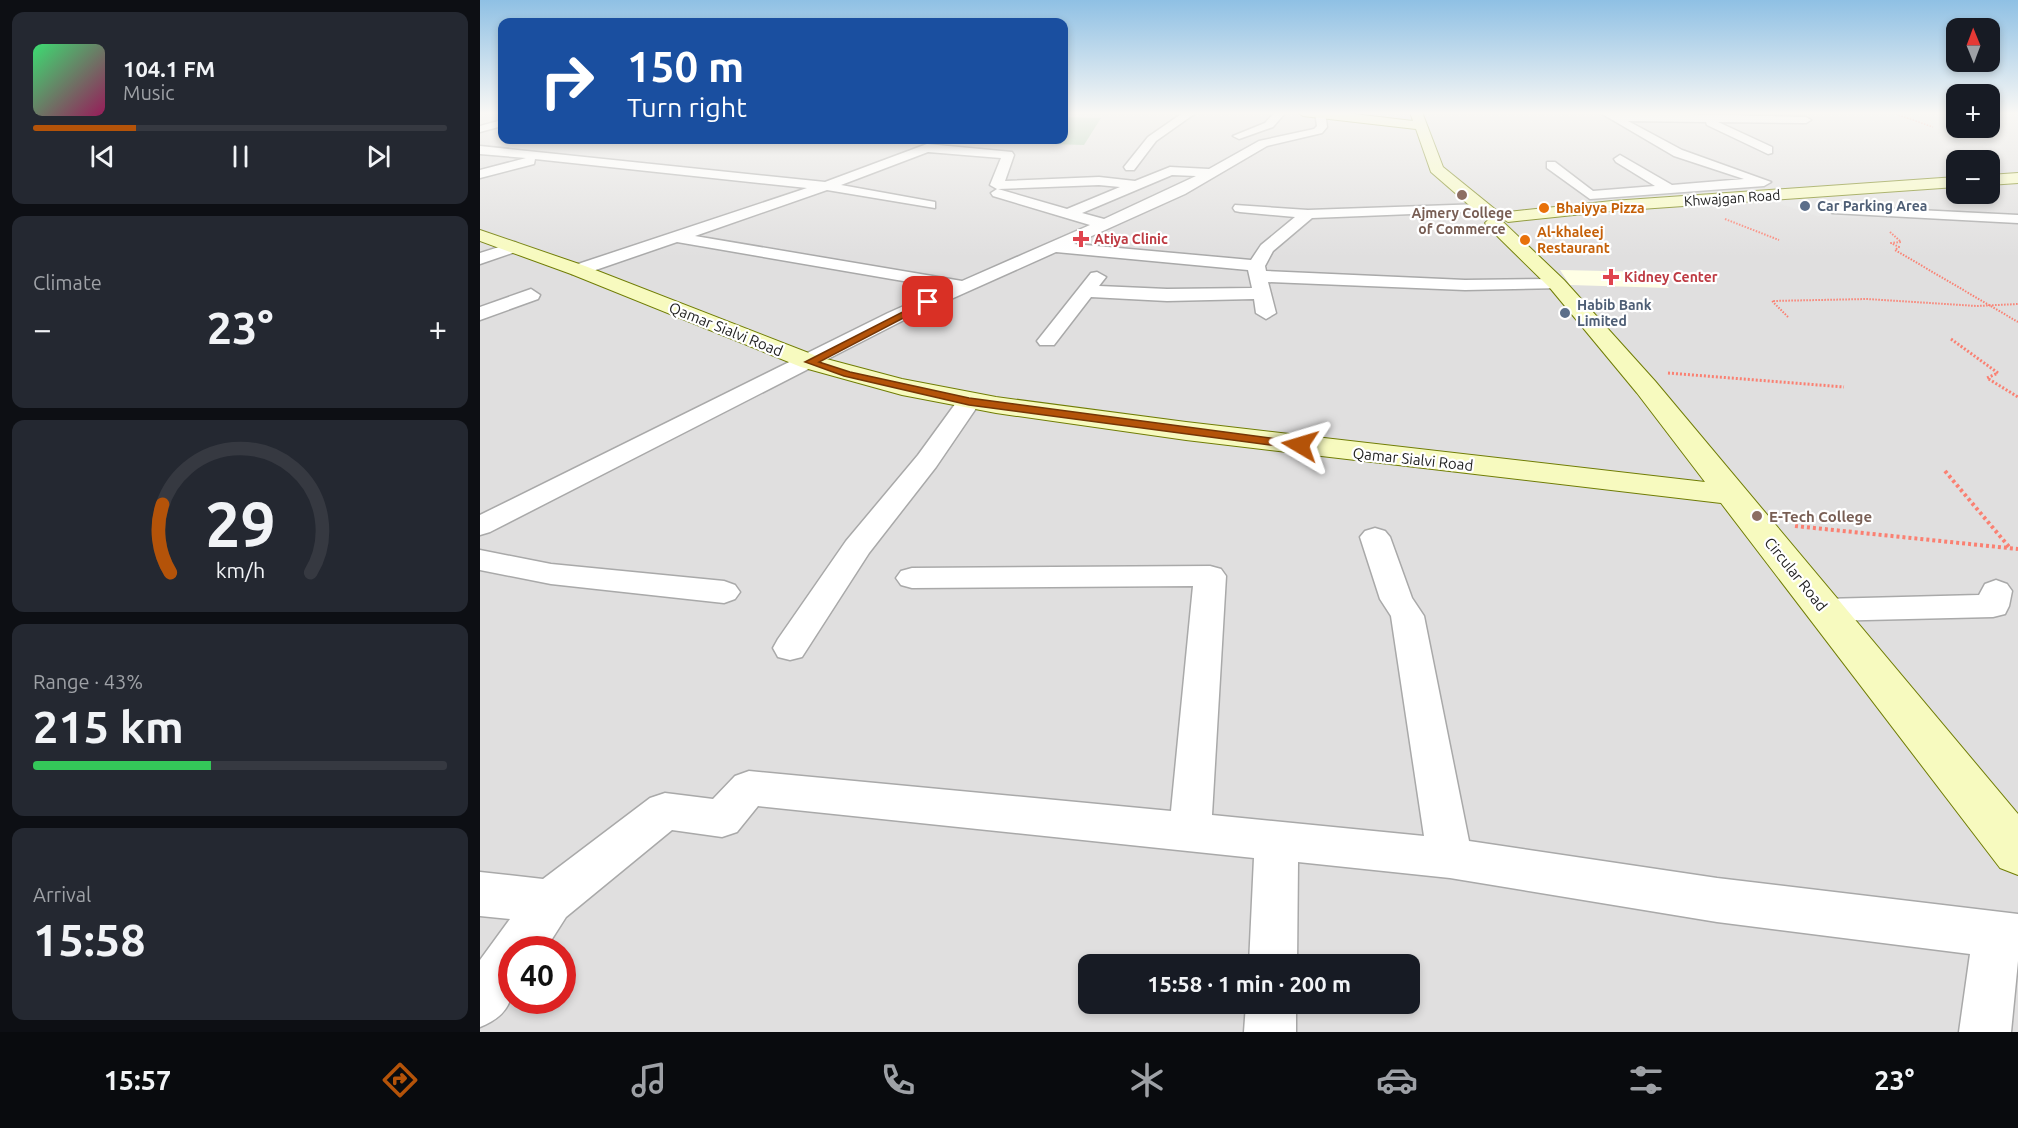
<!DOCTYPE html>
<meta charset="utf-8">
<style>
:root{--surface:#171b24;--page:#242831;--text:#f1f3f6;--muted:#9ea1a6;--line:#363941;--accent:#b45309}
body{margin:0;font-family:Ubuntu,sans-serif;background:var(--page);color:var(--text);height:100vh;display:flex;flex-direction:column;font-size:22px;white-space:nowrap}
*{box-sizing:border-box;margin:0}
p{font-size:20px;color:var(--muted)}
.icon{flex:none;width:33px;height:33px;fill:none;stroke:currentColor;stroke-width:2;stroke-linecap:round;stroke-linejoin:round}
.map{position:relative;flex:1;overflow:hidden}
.side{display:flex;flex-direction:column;gap:12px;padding:12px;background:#0d0f14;width:480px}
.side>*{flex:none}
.guide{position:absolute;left:18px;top:18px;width:570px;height:126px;border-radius:12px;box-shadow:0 3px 9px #0003;background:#1a4fa0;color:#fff;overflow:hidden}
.needle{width:39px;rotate:359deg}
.tools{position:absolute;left:1466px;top:18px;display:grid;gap:12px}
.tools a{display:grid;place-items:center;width:54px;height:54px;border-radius:12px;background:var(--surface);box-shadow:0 3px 9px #0003;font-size:30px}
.speed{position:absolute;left:18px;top:936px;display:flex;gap:12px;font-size:30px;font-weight:700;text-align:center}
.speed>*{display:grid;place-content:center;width:78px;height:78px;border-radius:50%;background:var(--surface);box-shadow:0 3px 9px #0003;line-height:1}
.speed .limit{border:9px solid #d22;background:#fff;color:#111}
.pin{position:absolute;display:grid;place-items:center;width:51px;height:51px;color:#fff;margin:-26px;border-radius:12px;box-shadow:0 3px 9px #0006}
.me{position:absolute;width:66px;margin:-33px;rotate:277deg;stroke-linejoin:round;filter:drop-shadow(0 0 4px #0008)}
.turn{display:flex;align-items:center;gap:21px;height:126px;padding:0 30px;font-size:27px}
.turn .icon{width:78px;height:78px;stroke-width:2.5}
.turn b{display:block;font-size:42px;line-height:51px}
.big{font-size:45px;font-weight:700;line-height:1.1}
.side .tile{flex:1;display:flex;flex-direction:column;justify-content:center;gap:9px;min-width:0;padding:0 21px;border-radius:12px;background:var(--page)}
.side .dial{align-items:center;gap:0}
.dial svg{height:156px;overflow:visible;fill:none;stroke:var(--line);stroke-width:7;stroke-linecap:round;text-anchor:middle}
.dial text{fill:var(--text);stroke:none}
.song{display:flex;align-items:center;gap:18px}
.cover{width:72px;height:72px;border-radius:9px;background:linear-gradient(135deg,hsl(140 70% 55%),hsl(330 70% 35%))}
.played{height:6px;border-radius:3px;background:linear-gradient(90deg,var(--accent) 25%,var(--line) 25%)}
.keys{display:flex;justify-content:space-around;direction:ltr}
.heat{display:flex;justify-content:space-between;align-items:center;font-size:33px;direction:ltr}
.charge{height:9px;border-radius:4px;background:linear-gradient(90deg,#34c759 43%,var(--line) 0)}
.trip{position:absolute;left:598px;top:954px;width:342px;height:60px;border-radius:12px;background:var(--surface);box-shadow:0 3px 9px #0003;font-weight:700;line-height:60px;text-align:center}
.tab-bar{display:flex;height:96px;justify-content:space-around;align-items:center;background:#090b0e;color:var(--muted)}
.tab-bar .icon{width:42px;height:42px}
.tab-bar .on{color:var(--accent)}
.tab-bar b{font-size:27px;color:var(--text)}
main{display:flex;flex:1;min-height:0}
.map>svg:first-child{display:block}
.residential{fill:#e0dfdf;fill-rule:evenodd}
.education{fill:#ffffe5}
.cemetery{fill:#aacbaf}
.parking{fill:#e2e2e2}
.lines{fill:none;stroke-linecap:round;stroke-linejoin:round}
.street-casing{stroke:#a9a9a9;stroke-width:3}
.secondary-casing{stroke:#707d05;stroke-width:2}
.path-far3{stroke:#fa8072;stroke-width:1.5;stroke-dasharray:1.5 1.5;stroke-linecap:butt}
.path-far2{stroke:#fa8072;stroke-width:2;stroke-dasharray:1.5 1.5;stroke-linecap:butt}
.path-far1{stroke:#fa8072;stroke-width:3;stroke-dasharray:2 2;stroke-linecap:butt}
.path{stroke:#fa8072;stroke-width:4;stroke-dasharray:3 3;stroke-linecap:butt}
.street{fill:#fff;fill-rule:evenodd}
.secondary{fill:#f7fabf;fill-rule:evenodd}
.route{fill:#b45309;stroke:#753606;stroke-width:1.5}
.education-dot{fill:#8d6e63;stroke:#fff;stroke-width:2}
.service-dot{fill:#5c6f8a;stroke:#fff;stroke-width:2}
.food-dot{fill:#e8710a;stroke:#fff;stroke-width:2}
.health-dot{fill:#e0444e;stroke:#fff;stroke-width:2}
.labels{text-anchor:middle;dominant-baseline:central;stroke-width:4.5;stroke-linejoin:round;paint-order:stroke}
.far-street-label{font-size:14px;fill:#222;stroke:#fff}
.far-service-label{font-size:14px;font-weight:bold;fill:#4e5e75;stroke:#fff;text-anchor:start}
.far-food-label{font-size:14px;font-weight:bold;fill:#c56008;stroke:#fff;text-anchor:start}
.far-education-label{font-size:14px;font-weight:bold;fill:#785e54;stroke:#fff}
.far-health-label{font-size:14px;font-weight:bold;fill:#be3a42;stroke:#fff;text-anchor:start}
.street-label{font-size:15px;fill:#222;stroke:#fff}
.education-label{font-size:15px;font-weight:bold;fill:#785e54;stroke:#fff;text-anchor:start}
</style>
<main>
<section class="side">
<div class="tile">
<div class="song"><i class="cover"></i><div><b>104.1 FM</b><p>Music</p></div></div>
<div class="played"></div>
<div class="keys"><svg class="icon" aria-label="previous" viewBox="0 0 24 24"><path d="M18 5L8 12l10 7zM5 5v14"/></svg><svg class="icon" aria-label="pause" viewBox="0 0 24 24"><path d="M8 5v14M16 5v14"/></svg><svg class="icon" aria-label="next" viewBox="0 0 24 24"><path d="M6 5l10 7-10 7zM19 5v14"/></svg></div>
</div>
<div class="tile"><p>Climate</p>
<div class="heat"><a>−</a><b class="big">23°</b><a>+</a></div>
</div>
<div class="tile dial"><svg viewBox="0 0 100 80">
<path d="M14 69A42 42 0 1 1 86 69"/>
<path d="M14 69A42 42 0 0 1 10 34" stroke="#b45309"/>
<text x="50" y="56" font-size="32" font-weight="700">29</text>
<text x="50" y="72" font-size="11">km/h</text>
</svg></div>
<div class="tile"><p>Range · 43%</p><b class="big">215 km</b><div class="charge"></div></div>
<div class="tile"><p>Arrival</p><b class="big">15:58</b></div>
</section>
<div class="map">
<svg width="1538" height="1032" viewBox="0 0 1538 1032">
<rect width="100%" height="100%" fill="#f2efe9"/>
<path class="residential" d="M0,112h22v28h562v-28h892v16h33v-16h29v920h-1538zM1476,160h33v34h-33zM32,950h50v50h-50zM609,964h321v40h-321z"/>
<path class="education" d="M1080,270l93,2 16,16 -99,-3z"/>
<path class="cemetery" d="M584,117l37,1 -17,27 -171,-5h151z"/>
<path class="parking" d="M1319,197l62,21 -44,-2 -54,-18z"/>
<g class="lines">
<defs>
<path id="street" d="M704,112h13l-41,29 -22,29h-8l-2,-3 24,-30z
M795,112h11l-13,15 -34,12 -6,-3 32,-13z
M835,112h10l2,15 -5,6 -55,13 -82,48 -111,50 177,16 10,-15 34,-28 -55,-5 -5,-1 -2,-3 2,-3 73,5 174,-6 5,1 2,3 -2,3 -175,7 -39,33 -8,15 1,5 199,9 92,-1 9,5 -3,4 -98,2 -197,-8 8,31 -10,6 -10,-6 -2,-14 -87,2 -76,-4 -37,48h-14l-3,-4 54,-68 6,-1 9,5 -7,9 68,3 85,-1 -4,-18 -192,-18 -154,69 -412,211 -10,3v-20l408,-202 56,-25 -267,-46 -93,32h-12l-3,-4 3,-4 235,-78 -272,-29 -1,5 -54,14v-8l46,-12 -46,-4v-8l345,36 102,-38 85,8 2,3 -9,26 94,-4 36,4 35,-14 39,2 50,-28 55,-12 3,-3zM448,152l73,6 -11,27 7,4 -6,4 2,3 97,29 -128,56 -267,-45 132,-46 108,18v-6l-94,-17zM692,175l24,1 -92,43 -22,-6zM619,185l21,2 -53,22 -69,-20z
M1119,112l207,5 5,3 -5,3 -88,-1 54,25v6l-4,1 -61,-29 -1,-3 -78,-1 54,29 89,32 -7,4 -174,13 -43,-31v-6h8l38,29 62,-5 -39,-24 -2,-3 6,-4 52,30 72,-6 -70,-23z
M22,120v6l-22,6v-6z
M1357,206l181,9v8l-186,-10 -2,-3 2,-3z
M35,242l8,5 -2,3 -41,14v-11z
M51,289l9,6 -2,4 -58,21v-13z
M489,394l8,2 4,5 -45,66 -67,86 -67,104 -12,3 -12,-3 -5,-9 5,-9 68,-98 72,-86 43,-59z
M895,528l10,3 5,6 22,61 12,18 45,225 248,37 301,36v47l-7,71h-52l11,-78 -253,-32 -267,-44 -152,-16 -1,102h-48l5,-106 -496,-52 -21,26 -15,5 -50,-7 -106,87 -21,33h-33c0,37 8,61 -32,77v-67l30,-41 -30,-3v-44l63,7 107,-81 15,-5 48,6 22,-23 14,-5 422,40 22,-225 -281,2 -11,-3 -5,-7 5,-7 11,-3 298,-2 11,3 5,7 -14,239 212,21 -33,-220 -11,-17 -20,-62 5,-6z
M0,550l71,14 173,17 11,4 5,7 -5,7 -11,4 -173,-19 -71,-14z
M1516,580l11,4 5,7 -3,15 -4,8 -12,3 -169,4 -12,-3 -4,-8 4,-8 12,-3 155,-4 6,-11z
M766,1004h50v28h-52z"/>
<path id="secondary" d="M817,112h40l76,9 -3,-9h12l21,55 53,43 3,4 -4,4 5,1 64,61 91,101 363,433v61l-18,-7 -279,-365 -535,-63 -190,-27 -94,-18 -101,-28 -230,-93 -91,-33v-11l105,36 234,91 83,22 94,18 190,25 519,60 -68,-89 -87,-105 -62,-61 -3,-4 4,-4 -5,-1 -53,-46 -15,-43 -113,-13z
M1538,173v10l-29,2v-10z
M1476,177v10l-344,24 -104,11 -9,-5 9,-5 104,-11z"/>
</defs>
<use href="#street" class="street-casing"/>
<use href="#secondary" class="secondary-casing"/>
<path class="path-far3" d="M1410,112l43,15"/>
<path class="path-far2" d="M1245,219l54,21
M1410,232l11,10 -10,1 8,4 -4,3 123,72
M1308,317l-16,-16 95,-2 110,7 41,-2"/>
<path class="path-far1" d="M1471,339l47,34 -11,5 31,19
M1188,373l176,14"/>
<path class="path" d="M1465,471l65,77
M1315,526l223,23"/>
<use href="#street" class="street"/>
<use href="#secondary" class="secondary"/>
</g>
<linearGradient id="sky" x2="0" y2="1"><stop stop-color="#8fc0e4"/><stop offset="0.44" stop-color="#f9f8f5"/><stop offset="1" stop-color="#f9f8f5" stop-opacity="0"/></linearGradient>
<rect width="1538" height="257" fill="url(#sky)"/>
<path class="route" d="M448,299l4,1v3l-113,59 31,10 119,26 331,44 6,3 -6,4 -331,-44 -125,-29 -39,-14z"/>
<g class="education-dot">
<circle cx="982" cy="195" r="6"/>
<circle cx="1277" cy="516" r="6"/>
</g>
<g class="service-dot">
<circle cx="1325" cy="206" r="6"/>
<circle cx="1085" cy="313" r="6"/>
</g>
<g class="food-dot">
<circle cx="1064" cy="208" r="6"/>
<circle cx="1045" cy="240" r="6"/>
</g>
<g class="health-dot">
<path d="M598 230h6v6h6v6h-6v6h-6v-6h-6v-6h6z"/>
<path d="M1128 268h6v6h6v6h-6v6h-6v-6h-6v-6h6z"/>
</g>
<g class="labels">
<g class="far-street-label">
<text transform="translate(1252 198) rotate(-4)">Khwajgan Road</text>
</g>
<g class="far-service-label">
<text x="1337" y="206">Car Parking Area</text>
<text x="1097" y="305">Habib Bank<tspan x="1097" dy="16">Limited</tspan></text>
</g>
<g class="far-food-label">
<text x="1076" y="208">Bhaiyya Pizza</text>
<text x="1057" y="232">Al-khaleej<tspan x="1057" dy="16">Restaurant</tspan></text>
</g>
<g class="far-education-label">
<text x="982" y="213">Ajmery College<tspan x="982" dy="16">of Commerce</tspan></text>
</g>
<g class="far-health-label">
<text x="614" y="239">Atiya Clinic</text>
<text x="1144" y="277">Kidney Center</text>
</g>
<g class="street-label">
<text transform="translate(246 329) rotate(22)">Qamar Sialvi Road</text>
<text transform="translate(933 459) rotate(6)">Qamar Sialvi Road</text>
<text transform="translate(1316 574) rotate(51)">Circular Road</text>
</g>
<g class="education-label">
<text x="1289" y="516">E-Tech College</text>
</g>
</g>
</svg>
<div class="tools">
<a><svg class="needle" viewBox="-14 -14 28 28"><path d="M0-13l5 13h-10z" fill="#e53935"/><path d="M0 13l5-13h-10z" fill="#9ea1a6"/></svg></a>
<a>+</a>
<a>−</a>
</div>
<div class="speed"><div class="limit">40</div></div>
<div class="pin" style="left:448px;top:302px;background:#d93025"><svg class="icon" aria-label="arrive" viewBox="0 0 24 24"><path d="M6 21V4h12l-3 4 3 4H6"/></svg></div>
<svg class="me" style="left:820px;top:445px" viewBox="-20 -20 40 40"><path d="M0-17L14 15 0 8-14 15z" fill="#b45309" stroke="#fff" stroke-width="4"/></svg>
<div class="trip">15:58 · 1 min · 200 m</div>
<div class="guide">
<div class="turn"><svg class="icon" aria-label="right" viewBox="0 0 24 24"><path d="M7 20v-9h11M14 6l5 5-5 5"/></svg><div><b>150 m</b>Turn right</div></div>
</div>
</div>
</main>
<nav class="tab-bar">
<b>15:57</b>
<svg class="icon on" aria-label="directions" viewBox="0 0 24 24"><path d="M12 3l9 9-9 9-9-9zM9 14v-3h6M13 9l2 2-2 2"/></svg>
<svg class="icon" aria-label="music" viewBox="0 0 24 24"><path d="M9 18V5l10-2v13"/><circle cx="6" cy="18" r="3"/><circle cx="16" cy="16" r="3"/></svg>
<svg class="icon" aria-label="phone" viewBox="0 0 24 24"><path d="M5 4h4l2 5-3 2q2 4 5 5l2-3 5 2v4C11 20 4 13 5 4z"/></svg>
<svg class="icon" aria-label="climate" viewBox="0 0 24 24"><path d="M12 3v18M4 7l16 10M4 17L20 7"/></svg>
<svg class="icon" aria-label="car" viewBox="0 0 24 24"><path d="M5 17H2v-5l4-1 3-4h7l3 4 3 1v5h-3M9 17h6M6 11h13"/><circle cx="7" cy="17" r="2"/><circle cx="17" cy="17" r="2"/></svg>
<svg class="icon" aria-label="filters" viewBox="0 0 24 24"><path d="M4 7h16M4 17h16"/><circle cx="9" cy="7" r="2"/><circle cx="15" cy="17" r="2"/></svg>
<b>23°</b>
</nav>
